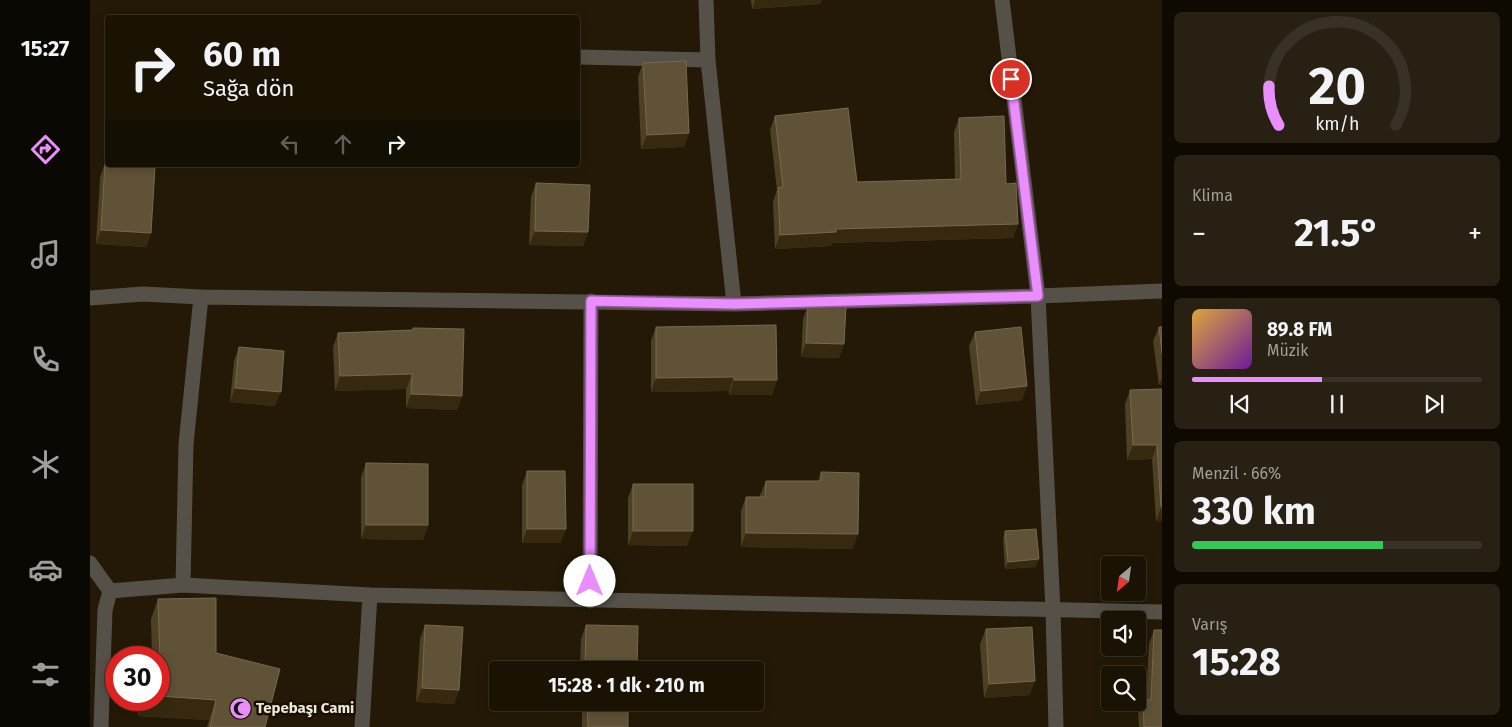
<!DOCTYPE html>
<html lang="tr">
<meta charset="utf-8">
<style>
:root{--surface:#1a1304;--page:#272013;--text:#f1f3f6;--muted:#9f9e9a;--line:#383226;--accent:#ea8dfd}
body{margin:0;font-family:"Fira Sans",sans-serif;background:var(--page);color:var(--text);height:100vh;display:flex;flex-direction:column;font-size:19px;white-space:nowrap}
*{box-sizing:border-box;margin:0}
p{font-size:16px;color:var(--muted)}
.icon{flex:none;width:28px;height:28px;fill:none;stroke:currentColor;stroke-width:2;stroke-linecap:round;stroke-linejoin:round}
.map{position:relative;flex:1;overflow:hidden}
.panel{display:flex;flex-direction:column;gap:12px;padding:12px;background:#0e0a02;width:350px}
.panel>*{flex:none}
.guide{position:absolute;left:15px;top:15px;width:475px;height:152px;border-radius:5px;box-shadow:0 2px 12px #0003,0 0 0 1px var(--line);background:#1a1304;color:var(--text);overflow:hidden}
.needle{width:32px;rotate:209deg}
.buttons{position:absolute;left:1011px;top:556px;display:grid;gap:10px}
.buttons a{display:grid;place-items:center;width:45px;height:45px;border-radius:5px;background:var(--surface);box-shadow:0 2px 12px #0003,0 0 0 1px var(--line);font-size:25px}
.speed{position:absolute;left:15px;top:646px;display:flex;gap:10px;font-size:25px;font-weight:700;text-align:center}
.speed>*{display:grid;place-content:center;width:65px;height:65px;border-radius:50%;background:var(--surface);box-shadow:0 2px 12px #0003,0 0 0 1px var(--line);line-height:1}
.speed .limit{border:8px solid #d22;background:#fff;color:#111}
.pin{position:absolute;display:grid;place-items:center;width:42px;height:42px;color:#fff;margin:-21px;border:2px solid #fff;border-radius:50%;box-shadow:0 1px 5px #0007}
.me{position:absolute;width:55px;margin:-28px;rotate:0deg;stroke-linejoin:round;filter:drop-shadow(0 0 4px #0008)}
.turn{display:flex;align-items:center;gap:18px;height:105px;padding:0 15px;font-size:22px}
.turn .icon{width:65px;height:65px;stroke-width:2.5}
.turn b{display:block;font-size:35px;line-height:42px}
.lanes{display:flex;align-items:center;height:48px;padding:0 15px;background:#0003;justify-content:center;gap:25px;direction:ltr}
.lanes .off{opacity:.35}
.big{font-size:38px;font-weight:700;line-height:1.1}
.panel .widget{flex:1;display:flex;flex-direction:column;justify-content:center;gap:8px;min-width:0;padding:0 18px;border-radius:8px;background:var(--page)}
.panel .dial{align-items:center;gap:0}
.dial svg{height:130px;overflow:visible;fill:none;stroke:var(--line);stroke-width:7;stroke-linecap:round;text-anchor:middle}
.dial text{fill:var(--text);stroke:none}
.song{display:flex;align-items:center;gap:15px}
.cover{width:60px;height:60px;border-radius:8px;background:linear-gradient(135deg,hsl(40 70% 55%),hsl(280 70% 35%))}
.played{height:5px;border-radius:2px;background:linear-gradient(90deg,var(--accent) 45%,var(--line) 45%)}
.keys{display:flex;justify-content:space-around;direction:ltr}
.heat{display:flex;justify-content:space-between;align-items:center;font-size:28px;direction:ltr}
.charge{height:8px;border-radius:4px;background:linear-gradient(90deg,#34c759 66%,var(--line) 0)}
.trip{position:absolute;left:399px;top:661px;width:275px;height:50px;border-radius:5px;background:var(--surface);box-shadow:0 2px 12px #0003,0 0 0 1px var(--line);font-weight:700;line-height:50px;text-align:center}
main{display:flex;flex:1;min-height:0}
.tabs{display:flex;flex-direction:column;width:90px;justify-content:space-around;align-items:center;background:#0a0802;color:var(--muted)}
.tabs .icon{width:35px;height:35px}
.tabs .active{color:var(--accent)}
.tabs b{font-size:22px;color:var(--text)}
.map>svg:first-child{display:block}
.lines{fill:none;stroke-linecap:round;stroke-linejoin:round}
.minor{stroke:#565148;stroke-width:15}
.tertiary{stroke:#565148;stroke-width:15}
.wall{fill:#4e4023}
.shaded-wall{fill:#36290f}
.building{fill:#5f5237;stroke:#766951}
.route-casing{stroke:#985ca4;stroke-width:12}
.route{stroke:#ea8dfd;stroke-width:9}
.labels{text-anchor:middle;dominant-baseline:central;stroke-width:5;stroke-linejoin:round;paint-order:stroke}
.poi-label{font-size:15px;font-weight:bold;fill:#eee8dc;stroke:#191001;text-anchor:start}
</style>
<main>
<nav class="tabs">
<b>15:27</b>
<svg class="icon active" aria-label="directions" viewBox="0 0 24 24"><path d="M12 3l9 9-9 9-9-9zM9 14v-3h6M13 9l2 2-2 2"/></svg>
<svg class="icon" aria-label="music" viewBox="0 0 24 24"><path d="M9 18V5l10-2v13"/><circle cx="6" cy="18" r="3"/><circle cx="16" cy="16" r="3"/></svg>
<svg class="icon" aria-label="phone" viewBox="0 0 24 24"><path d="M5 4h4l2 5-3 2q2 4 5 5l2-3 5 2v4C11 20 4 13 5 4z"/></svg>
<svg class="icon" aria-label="climate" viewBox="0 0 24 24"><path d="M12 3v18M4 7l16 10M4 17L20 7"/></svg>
<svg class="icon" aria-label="car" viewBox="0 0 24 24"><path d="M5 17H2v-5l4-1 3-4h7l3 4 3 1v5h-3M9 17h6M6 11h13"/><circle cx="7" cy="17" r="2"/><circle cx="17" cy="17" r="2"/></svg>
<svg class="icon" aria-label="filters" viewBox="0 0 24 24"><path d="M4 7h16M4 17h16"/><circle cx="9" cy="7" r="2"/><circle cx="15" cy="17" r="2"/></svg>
</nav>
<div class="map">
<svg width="1072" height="727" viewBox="0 0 1072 727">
<rect width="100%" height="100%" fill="#231906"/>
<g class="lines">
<path class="minor" d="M616,0l2,60 26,244
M488,57l130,3
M0,298l53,-4 58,3 533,7 304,-8
M0,563l20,28
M93,585l3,-141 15,-147
M20,591l73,-6 187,10 792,17
M500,601l1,-300
M11,727l4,-117 5,-19
M272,727l8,-132"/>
<path class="tertiary" d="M912,0l36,296 15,314 3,117
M948,296l124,-5"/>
</g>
<path class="wall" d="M661,0h71l-2,4 -68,5z
M553,63l46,70 -5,14 -43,2 -3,-72z
M685,116l82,66 98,-3 -1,-47 5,-14 47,66 12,40 -5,14 -181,5 -1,3 -56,3 -2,-47 4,-12 -7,-60z
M15,163l46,70 -5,14 -50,-3 4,-67z
M446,183l52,49 -5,14 -54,-1 2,-48z
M718,305l36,39 -5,14 -38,-1 2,-38z
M566,327l121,53 -5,15h-43v-4l-78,1v-51z
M1069,327h3v58h-3l-6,-44z
M323,328l49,68 -5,14 -51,-2v-19l-71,2 -2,-44 5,-14 74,-3z
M885,332l52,54 -5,14 -46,5 -7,-59z
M149,347l36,59 -45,-4 4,-41z
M1072,389v132h-6l-4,-62 -25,1 -2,-56 5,-14z
M276,463l62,62 -5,15 -62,-1v-62z
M437,471l39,58 -6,14h-38v-58z
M731,472l32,77 -112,-2v-36l5,-14h14v-2l6,-14h52z
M543,484l54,62 -59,-1v-47z
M915,531l31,36 -31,2 -2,-31z
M68,599l58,54 49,74h-58l2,-7 -71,-4 1,-16h20v-42h-7l-1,-39z
M335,625l34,65 -5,14 -38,-2 4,-63z
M496,625l51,45h-57l1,-31z
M896,629l44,66 -46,3 -4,-54z
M1064,630l8,97h-23l-1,-13 5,-14h3l3,-56z
M489,702h54l-1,3h-4v22h-46v-23h-3z"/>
<path class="shaded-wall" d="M665,0h67l-2,4 -68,5z
M599,133l-5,14 -43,2 6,-14z
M928,224l-5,14 -181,5 -1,3 -56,3 5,-14 56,-6z
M11,230l50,3 -5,14 -50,-3z
M445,231l53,1 -5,14 -54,-1z
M716,343l38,1 -5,14 -38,-1z
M322,374l-6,15 -71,2 5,-15z
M644,377l-5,14 -78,1 5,-14z
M1072,378v7h-3z
M644,380h43l-5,15h-43z
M937,386l-5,14 -46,5 5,-14z
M145,388l46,4 -6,14 -45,-4z
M321,394l51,2 -5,14 -51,-2z
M1043,445h24l-5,14 -25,1z
M1071,507l1,14h-6z
M276,525h62l-5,15 -62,-1z
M437,529h39l-6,14h-38z
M543,531h60l-6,15 -59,-1z
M656,533l112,1 -5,15 -112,-2z
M949,559l-3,8 -31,2 3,-7z
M945,681l-5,14 -46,3 5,-14z
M332,688l37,2 -5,14 -38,-2z
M69,696l57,4 -7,20 -71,-4 5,-16h16z
M533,702h10l-1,3h-10z"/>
<path class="building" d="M596,61l3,72 -42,2 -4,-72z
M758,108l9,74 104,-3 -2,-61 45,-2 2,68 10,-1 2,41 -182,5v3l-56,3 -2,-47 5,-1 -8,-71z
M15,163h3v2h24l23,2 -4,66 -50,-3z
M446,183l54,2 -2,47 -53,-1z
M718,305l38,1 -2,38 -38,-1z
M686,325l1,55h-43v-3l-78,1v-51z
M931,327l6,59 -46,5 -6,-59z
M1069,327h3v26z
M323,328l51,1 -2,67 -51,-2 1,-20 -72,2 -2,-43 75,-3z
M149,347l45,4 -3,41 -46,-4z
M1072,389v118h-1l-4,-62h-24l-3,-55z
M276,463l62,1v61h-62z
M437,471h38l1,58h-39z
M731,472l38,1 -1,61 -112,-1v-36h19l1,-16h55z
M543,484h60v47h-60z
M946,529l3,30 -31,3 -3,-31z
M126,598v55l64,16 -15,58h-55l6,-27 -57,-4v-38l1,1 -2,-60z
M335,625l38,2 -4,63 -37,-2z
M496,625l52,1 -1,44h-52z
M942,627l3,54 -46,3 -3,-55z
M1064,630h8v97h-18l-1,-27h8z
M497,702h41v25h-40z"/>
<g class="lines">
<defs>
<path id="route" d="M500,581l1,-280 143,3 304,-8 -27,-217"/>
</defs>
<use href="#route" class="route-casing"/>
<use href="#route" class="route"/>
</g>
<defs>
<symbol id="mosque-disc" viewBox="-11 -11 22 22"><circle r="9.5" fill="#ea8dfd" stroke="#191001"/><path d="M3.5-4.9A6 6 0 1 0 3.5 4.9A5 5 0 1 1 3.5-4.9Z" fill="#111"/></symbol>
</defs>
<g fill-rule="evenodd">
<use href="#mosque-disc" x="138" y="696" width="25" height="25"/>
</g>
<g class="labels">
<g class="poi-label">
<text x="166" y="708">Tepebaşı Cami</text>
</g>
</g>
</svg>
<div class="buttons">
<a><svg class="needle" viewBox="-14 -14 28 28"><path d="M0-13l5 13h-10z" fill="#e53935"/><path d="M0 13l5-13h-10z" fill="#9f9e9a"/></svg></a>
<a><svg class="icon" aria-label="sound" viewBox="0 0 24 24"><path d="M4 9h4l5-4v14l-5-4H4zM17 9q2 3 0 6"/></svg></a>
<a><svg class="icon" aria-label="search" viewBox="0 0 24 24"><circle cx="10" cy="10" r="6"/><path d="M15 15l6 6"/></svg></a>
</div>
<div class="speed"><div class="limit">30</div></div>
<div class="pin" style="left:921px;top:79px;background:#d93025"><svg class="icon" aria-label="arrive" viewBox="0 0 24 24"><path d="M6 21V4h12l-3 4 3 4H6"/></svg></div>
<svg class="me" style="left:500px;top:581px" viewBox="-20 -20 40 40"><circle r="19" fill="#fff"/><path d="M0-13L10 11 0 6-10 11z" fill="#ea8dfd"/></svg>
<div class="trip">15:28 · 1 dk · 210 m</div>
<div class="guide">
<div class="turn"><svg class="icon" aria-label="right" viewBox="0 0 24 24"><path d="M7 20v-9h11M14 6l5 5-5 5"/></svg><div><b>60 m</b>Sağa dön</div></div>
<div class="lanes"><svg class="icon off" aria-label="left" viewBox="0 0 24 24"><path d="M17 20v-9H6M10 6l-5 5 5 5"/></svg><svg class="icon off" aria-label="ahead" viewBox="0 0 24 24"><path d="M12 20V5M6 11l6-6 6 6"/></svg><svg class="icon" aria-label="right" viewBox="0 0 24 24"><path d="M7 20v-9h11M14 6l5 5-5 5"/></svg></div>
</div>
</div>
<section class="panel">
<div class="widget dial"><svg viewBox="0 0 100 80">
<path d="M14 69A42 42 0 1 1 86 69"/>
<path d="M14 69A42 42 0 0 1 8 45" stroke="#ea8dfd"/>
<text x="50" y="56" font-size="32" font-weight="700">20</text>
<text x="50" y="72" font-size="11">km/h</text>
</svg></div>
<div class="widget"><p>Klima</p>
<div class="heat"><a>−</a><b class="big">21.5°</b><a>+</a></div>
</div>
<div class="widget">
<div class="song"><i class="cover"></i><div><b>89.8 FM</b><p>Müzik</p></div></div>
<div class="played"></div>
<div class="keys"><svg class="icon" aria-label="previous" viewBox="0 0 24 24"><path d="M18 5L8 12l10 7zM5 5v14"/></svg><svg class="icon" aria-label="pause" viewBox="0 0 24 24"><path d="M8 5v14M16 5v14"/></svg><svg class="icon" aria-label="next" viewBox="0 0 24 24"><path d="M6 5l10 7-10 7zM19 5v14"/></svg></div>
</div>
<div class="widget"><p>Menzil · 66%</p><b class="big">330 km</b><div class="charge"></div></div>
<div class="widget"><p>Varış</p><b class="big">15:28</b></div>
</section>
</main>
